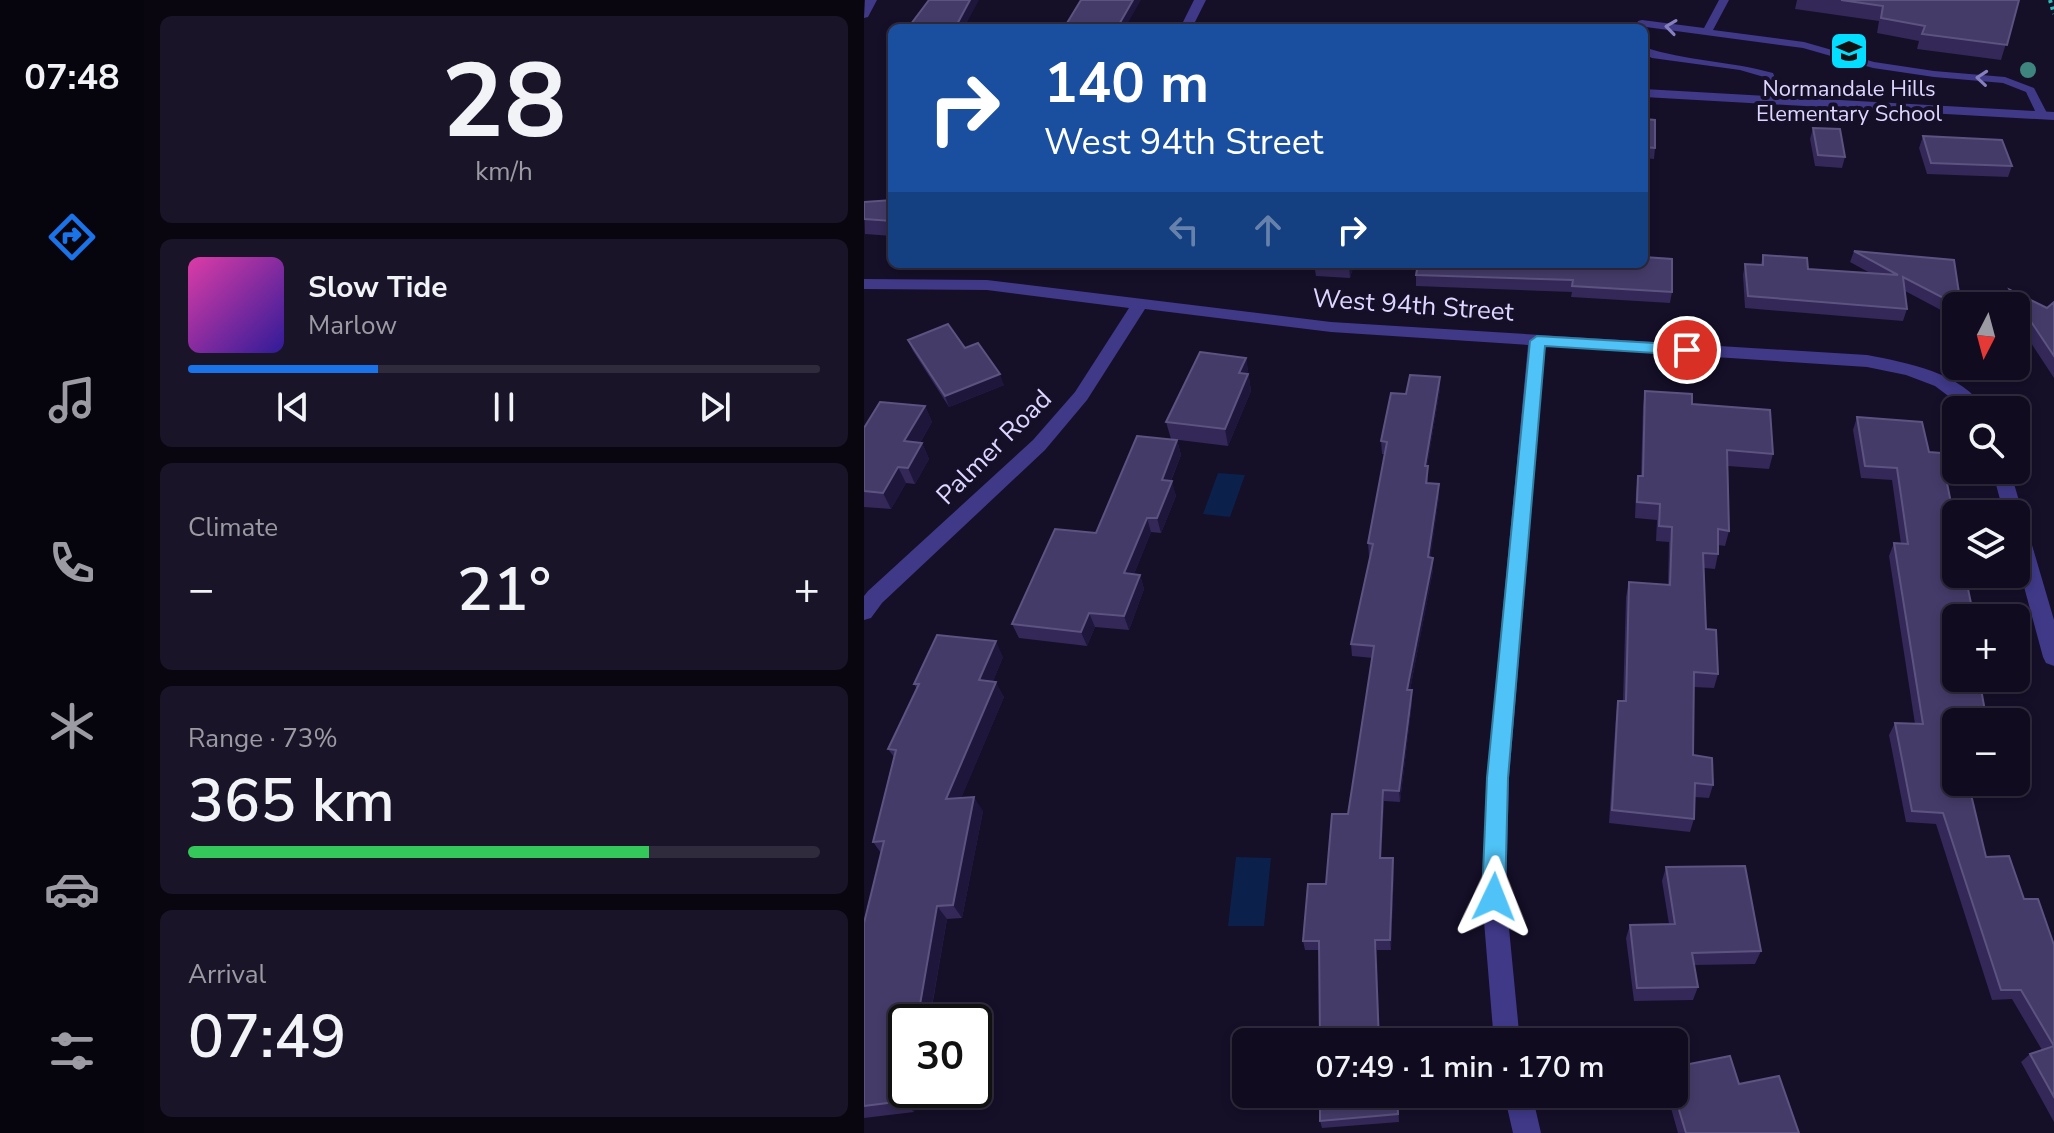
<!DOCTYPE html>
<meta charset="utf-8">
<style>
:root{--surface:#100b1e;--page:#191427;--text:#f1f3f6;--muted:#9c9ba4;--line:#302b3c;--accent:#1a73e8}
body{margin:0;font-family:"Nunito Sans",sans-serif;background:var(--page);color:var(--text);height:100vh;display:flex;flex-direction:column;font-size:30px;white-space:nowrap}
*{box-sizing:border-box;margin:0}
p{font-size:26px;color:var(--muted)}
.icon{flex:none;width:44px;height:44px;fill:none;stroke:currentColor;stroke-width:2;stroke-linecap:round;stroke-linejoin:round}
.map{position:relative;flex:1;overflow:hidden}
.drawer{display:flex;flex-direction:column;gap:16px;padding:16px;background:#090610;width:720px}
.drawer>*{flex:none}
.banner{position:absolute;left:24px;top:24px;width:760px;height:244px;border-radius:12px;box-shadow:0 4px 12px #0003,0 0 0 2px var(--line);background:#1a4fa0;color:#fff;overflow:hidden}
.needle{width:52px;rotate:186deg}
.controls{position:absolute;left:1078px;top:292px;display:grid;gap:16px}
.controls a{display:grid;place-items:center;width:88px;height:88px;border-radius:12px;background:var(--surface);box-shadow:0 4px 12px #0003,0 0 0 2px var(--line);font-size:40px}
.speed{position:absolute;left:24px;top:1004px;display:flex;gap:16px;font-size:40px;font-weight:700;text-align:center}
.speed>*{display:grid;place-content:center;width:104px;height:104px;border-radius:50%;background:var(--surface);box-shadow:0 4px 12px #0003,0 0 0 2px var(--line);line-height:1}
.speed .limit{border:4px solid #111;border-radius:12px;background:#fff;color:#111}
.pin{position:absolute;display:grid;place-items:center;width:68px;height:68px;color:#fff;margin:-34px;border:4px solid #fff;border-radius:50%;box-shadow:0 2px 8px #0007}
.me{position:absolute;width:88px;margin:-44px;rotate:2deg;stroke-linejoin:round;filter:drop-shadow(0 0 6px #0008)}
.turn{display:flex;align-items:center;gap:28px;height:168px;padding:0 24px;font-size:36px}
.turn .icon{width:104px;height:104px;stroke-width:2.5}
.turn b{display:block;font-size:56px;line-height:68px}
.lanes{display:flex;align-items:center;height:76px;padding:0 24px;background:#0003;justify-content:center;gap:40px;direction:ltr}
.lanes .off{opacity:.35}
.big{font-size:60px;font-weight:600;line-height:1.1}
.drawer .tile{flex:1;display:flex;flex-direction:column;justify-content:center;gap:12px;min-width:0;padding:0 28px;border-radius:12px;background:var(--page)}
.drawer .dial{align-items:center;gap:0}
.dial b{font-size:104px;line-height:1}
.song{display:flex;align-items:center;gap:24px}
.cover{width:96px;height:96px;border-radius:12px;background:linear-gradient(135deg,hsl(320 70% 55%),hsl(250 70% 35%))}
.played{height:8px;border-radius:4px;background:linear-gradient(90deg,var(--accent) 30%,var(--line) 30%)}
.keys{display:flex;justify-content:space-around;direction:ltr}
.heat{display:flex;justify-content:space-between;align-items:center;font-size:44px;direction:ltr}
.charge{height:12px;border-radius:6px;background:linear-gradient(90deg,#34c759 73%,var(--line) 0)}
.trip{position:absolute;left:368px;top:1028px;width:456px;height:80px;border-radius:12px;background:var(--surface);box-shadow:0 4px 12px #0003,0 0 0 2px var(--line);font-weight:600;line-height:80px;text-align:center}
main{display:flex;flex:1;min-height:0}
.dock{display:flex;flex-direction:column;width:144px;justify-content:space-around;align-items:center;background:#06040c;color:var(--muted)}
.dock .icon{width:56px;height:56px}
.dock .active{color:var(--accent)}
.dock b{font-size:36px;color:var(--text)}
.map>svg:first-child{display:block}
.water{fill:#0b214b}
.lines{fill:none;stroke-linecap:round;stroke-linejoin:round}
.path{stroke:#2dbdb9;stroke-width:4;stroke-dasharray:3 4;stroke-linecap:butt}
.service{fill:#3f3988;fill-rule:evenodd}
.minor{fill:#3f3988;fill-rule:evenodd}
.tree{fill:#3e847f}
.wall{fill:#332857}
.shaded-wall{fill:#1f163c}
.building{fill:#453b69;stroke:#5d5380;stroke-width:2}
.oneway{stroke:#8680be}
.route{fill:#4fc3f7;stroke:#337fa1;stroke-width:2}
.labels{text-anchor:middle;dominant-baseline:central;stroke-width:8;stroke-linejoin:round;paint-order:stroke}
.far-poi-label{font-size:22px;fill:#ddd7ff;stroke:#150f28}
.street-label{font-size:26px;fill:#ddd7ff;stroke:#150f28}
</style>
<main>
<nav class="dock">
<b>07:48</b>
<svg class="icon active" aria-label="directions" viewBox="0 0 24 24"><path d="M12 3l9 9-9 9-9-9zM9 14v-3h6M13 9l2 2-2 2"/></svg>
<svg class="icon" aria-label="music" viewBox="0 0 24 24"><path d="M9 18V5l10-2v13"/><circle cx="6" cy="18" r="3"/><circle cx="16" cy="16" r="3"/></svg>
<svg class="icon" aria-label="phone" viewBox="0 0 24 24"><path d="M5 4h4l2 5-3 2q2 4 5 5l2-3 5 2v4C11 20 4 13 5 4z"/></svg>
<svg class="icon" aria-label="climate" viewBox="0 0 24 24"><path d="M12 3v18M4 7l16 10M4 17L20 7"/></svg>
<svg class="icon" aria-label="car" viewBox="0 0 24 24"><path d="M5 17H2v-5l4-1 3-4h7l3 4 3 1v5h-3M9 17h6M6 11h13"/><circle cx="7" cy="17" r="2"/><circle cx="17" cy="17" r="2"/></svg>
<svg class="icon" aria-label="filters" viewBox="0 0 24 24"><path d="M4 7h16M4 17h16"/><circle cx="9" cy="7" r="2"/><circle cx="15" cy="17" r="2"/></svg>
</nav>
<section class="drawer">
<div class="tile dial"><b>28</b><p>km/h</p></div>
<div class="tile">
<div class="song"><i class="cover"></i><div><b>Slow Tide</b><p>Marlow</p></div></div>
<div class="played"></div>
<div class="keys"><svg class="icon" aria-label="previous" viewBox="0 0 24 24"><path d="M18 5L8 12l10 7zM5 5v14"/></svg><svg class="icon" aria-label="pause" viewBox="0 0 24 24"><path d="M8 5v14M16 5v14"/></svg><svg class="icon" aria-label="next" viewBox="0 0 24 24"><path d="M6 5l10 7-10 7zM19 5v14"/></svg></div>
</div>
<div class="tile"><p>Climate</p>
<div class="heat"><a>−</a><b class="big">21°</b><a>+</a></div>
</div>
<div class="tile"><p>Range · 73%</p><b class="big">365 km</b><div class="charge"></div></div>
<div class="tile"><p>Arrival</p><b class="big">07:49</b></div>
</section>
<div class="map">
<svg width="1190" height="1133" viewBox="0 0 1190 1133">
<rect width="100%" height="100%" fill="#150f28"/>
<path class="water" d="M354,473l27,2 -15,42 -27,-3z
M372,857l35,1 -7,68h-36z"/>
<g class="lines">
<path class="path" d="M1186,0l4,14"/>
<path class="service" d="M855,0h10l-16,30 91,12 70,20 60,9 71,6 29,11 14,27 -10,2 -12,-25 -23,-9 -69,-6 -61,-9 -70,-20 -157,-21 -2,3 -9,-2 3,-7 4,-1 62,8z
M780,47c41,14 86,14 129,26l11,28 -9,2 -11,-26 -24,-7 -88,-12 -8,-4z"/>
<path class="minor" d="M1,0h12l-9,17 -4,1z
M330,0h12l-14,28h-12z
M780,89l410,23v8l-410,-23z
M0,279l123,1 344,42 536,33c41,8 94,17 119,55h-19l-32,-24 -29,-11 -39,-8 -322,-21 -36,432 -3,119 14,145h-26l-12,-145 5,-119 41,-433 -197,-13 -186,-23 -58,91 -42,50 -163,153 -11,15 -7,2v-24l4,-5 165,-151 42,-48 54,-84 -142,-18 -123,-1z
M1128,470h18l44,150v46l-8,-3 -3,-6 -27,-100v-43h-12z
M640,1094h28l9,39h-28z"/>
</g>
<circle class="tree" cx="1164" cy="70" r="8"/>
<path class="wall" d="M933,0h222l-18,60 -84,-11 2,-8 -42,-8 2,-12 -84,-12z
M780,119l11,29 -1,11 -10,-1z
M949,128l32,29 -3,11 -27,-2 -5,-27z
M1059,136l89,30 -4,11 -81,-3 -8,-26z
M28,200v36l-27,-2 -1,-32z
M990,251l107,55h-5v12l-51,-27 2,18 -4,12 -158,-13 -2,-33 2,-11h16l2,-9 45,14 62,4 -20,-11z
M388,264h102l-4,14 -34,-2 -1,-6 -10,-3z
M780,264l28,28 -2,11 -99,-6 1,-5 -156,-6v-11z
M1146,290l37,18 7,-6v76l-38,-58v-14h-9l-2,-4z
M44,340l57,8 39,37 -55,22 -36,-56z
M382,358l5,33 -23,55 -57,-7 -5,-17z
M576,377v12l-13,77 1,17 11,13 -9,61 3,1v12l-23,120 2,12 -12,100 -16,-1 -3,57 13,11 -3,81h-86l-2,-9 23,-57 22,-70 25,-156 -21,-2 -1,-12 20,-88h-2l-1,-13 17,-89h-3l-1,-13 25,-47z
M781,391l47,13 81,50 -4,15 -41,-3 1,65 -4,15 -7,-1v9l-3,15 -11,-1 2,61 12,45 -4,14 -20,-1 -1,68 20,30 -4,13 -15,-1v22l-4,13 -81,-9 7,-108 2,-14h5l3,-104 3,-15 39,3 1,-43 -13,-1 1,-21 -22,-2 1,-26 2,-16h3l2,-70z
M61,406l7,16 -12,21h2l7,16 -14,25 -9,-1 -15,26 -27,-2v-79z
M993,417l65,5 34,360 30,75 38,42 30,46v177l-33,-60 9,-8 12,-4 -30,-51 -20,1 -56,-176 -30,-2 -17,-87 6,-12 20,1 -26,-168 5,-13 7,1 -9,-64 -31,-2 -8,-48z
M313,440l4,15 -10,26 5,15 -15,37 -10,-1 -17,42 6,1 4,14 -15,41 -34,-3 -8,19 -68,-8 -7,-14 84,-91z
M139,657l-10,24 11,16 -43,101 22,13 -21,107 -15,1 -33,193 -50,6v-195l17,-70 -8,-11 21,-85 -6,-8 29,-60 -3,-5z
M802,867l95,84 -6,13 -61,1 4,22 -5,13 -59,1 -8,-63 4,-13 39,-1 -7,-43z
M875,1084l60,49h-121l-11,-39z
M534,1094l1,28 -77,6 -2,-7z"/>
<path class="shaded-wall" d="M106,0h9l-15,28h-9z
M269,0h8l-16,28h-8z
M486,264h4l-4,14 -1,-11z
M382,358l5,33 -23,55 -3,-17 14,-56z
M136,374l4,11 -55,22 -4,-11z
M576,377v12l-15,89v-12z
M61,406l7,16 -21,36 -7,-17z
M313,440l4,15 -16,40 -3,-15z
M58,443l7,16 -14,25 -7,-16z
M34,467l8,16 -15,26 -8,-16z
M308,481l4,15 -15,37 -4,-15z
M575,484v12l-10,74 -1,-13z
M283,518l4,14 -22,55 -5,-14z
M569,558v12l-25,131 -1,-11z
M276,575l4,14 -15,41 -5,-14z
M225,613l6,14 -8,19 -6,-14z
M132,641l7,16 -16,39 -8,-16z
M132,682l8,15 -49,116 -9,-14z
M548,690v12l-12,100 -1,-11z
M519,790l1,11 -3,68 -1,-11z
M110,797l9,14 -21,107 -9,-13z
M529,858l1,11 -3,81 -1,-10z
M73,906l10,13 -18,103h-12z
M511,940l2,10 3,92h-1z
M42,1083v7h12l-4,22 -11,-11z"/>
<path class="building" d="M65,0h41l-15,28h-47z
M217,0h52l-16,28h-53z
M977,0h178l-12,45 -85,-11 3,-8 -44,-8 2,-12z
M780,119l11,1v28l-11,-1z
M949,128l27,1 5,28 -27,-2z
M1059,136l79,4 10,26 -81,-3z
M28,200v21l-28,-2v-17z
M990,251l100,9 7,46h-2l-56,-29 4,32 -159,-13 -3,-32 18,1v-10l44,3 1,11 90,6z
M780,257l28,2v33l-100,-6 1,-6 -157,-5 2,-11h226z
M451,264h35l-1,3z
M1146,290l37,18 7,-6v54z
M84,324l17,24 13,-5 22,31 -55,22 -37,-56z
M336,352l46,6 -7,15 9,1 -23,55 -59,-7z
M546,375l30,2 -15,89h3l-2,17 13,1 -11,73 5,1 -26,132h5l-13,101 -16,-1 -3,68h13l-3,82h-15l4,102h-59l-1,-101h-16l5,-57h18l6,-70h16l26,-168 -23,-2 22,-100 -5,-1 19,-101 -6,-1 10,-48 15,1z
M781,391l47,3v10l78,6 3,44 -46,-4 2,81 -11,-2v25l-15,-1 3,76 10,1 2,44 -24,-2 -1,83 19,3 1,27 -18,-2 -1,36 -82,-9 6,-109h8l3,-119 41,3 2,-58 -13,-1 1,-22 -23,-2 1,-26h5z
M16,402l45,4 -21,35 18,2 -14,25 -10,-1 -15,26 -19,-2v-63z
M993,417l65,5 7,30 12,1 15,75v46h9l9,44h-18v60h23l8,44h-31v60h12l18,75 23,-1 15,43h14l16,46v101l-33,-56h-20l-58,-177 -31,-2 -17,-88 28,1 -29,-181 14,1 -11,-76 -32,-2z
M273,436l40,4 -15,40 10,1 -15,37h-10l-23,55 16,2 -16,41 -35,-3 -8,19 -69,-8 43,-95 41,4z
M73,635l59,6 -17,39 17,2 -50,117 28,-2 -21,108 -16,1 -20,116h-11v61l-3,18 -39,5v-183l20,-82 -11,1 23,-92 -8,-1 31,-65h-5z
M881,866l16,85 -69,2 6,34 -61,1 -7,-63 45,-1 -9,-57z
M1190,1046v51l-24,-43z
M866,1056l9,28 40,-8 20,57h-113l-12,-40v-26z
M456,1094h77l1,20 -78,7z"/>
<defs><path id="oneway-chevron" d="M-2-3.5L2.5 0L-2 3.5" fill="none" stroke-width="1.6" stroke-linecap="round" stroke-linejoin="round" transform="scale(2)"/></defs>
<g class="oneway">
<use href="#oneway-chevron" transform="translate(807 27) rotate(-172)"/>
<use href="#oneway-chevron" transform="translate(1118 78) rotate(-175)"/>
</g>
<path class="route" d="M673,336l150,9 8,5 -8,5 -142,-9 -37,432 -3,119 -4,7 -7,3 -8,-3 -4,-7 5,-119 43,-437z"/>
<defs>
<symbol id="school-square" viewBox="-11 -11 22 22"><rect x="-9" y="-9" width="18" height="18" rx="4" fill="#03ddff" stroke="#150f28"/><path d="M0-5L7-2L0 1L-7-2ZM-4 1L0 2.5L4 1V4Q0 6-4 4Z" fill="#111"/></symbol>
</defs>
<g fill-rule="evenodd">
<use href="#school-square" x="963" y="29" width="44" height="44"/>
</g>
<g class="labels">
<g class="far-poi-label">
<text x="985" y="89">Normandale Hills<tspan x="985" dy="25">Elementary School</tspan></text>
</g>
<g class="street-label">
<text transform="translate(549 305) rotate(4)">West 94th Street</text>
<text transform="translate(130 447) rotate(-45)">Palmer Road</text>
</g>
</g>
</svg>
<div class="controls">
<a><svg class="needle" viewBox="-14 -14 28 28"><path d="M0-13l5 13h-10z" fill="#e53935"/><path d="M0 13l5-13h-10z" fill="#9c9ba4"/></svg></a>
<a><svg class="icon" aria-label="search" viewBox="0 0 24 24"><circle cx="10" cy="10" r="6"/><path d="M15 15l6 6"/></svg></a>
<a><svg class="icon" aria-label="layers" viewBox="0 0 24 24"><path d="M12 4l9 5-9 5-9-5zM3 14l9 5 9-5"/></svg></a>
<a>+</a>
<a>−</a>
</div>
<div class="speed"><div class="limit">30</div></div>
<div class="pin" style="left:823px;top:350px;background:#d93025"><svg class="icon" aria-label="arrive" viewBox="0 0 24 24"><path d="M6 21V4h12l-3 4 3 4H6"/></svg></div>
<svg class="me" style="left:630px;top:897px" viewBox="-20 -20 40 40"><path d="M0-17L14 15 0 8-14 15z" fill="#4fc3f7" stroke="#fff" stroke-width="4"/></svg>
<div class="trip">07:49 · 1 min · 170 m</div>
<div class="banner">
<div class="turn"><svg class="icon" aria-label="right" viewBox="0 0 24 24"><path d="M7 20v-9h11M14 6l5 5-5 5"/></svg><div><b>140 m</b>West 94th Street</div></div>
<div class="lanes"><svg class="icon off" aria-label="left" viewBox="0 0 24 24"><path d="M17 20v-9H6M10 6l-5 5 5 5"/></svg><svg class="icon off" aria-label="ahead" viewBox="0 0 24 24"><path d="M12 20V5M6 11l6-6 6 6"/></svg><svg class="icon" aria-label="right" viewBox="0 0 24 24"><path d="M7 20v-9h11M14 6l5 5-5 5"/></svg></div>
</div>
</div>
</main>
